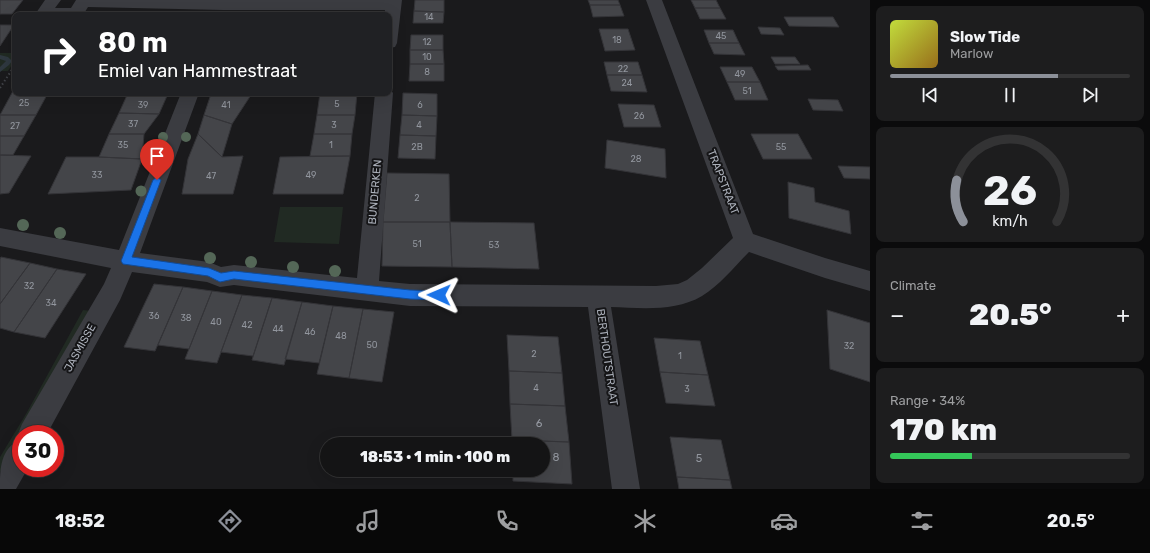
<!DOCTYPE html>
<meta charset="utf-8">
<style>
:root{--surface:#141415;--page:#1d1d1e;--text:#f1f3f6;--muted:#9d9ea0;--line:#333334;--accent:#8c9099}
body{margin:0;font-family:Rubik,sans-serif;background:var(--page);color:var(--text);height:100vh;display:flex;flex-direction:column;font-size:15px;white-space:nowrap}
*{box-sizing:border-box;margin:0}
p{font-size:13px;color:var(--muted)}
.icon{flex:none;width:22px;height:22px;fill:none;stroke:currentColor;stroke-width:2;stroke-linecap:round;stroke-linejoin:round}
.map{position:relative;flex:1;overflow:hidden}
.panel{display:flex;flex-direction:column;gap:6px;padding:6px;background:#0b0b0c;width:280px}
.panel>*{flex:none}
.top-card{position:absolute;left:12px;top:12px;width:380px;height:84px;border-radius:8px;box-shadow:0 4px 16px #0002,0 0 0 1px var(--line);background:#202124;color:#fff;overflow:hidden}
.speed{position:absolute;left:12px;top:425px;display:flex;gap:8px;font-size:20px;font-weight:700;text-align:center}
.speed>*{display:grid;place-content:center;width:52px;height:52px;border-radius:50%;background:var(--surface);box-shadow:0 4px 16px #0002,0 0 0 1px var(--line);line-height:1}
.speed .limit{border:6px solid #d22;background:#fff;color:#111}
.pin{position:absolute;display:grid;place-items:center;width:34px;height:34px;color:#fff;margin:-41px -17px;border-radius:50% 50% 50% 0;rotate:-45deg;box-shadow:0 0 4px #0007}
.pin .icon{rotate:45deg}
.me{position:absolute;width:44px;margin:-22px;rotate:271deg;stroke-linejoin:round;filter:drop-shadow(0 0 3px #0008)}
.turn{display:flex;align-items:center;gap:14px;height:84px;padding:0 20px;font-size:18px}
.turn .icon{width:52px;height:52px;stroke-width:2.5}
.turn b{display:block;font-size:28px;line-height:34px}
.big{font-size:30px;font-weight:800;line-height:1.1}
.panel .card{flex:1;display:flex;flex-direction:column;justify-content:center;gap:6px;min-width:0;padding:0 14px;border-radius:8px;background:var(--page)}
.panel .dial{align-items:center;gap:0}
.dial svg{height:104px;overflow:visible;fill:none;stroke:var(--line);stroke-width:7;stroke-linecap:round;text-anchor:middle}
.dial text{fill:var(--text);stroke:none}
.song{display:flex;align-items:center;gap:12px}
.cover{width:48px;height:48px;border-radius:6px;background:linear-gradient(135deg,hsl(70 70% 55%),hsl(40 70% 35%))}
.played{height:4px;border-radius:2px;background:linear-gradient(90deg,var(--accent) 70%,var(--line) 70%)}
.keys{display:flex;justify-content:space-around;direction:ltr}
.heat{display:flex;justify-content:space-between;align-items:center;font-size:22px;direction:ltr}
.charge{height:6px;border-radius:3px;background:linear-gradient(90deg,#34c759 34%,var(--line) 0)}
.trip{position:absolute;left:320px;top:437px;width:230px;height:40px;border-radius:20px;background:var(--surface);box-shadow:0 4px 16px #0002,0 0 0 1px var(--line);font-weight:800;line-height:40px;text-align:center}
.dock{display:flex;height:64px;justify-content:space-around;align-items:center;background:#080808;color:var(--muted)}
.dock .icon{width:28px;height:28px}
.dock .current{color:var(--accent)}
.dock b{font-size:18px;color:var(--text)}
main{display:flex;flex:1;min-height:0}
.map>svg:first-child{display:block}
.green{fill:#212a23}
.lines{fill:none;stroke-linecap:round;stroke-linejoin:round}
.stream{fill:#2f3840;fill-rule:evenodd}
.building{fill:#444549;stroke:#343438}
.path{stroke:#414348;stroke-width:2;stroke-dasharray:1.5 2.5;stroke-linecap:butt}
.street{fill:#3b3c41;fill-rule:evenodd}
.tree{fill:#546757}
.route{fill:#1a73e8;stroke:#114b97}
.labels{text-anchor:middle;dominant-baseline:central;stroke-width:4;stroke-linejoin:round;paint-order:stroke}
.number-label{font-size:9px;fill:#92969e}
.street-label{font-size:11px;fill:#acb1bb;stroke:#151517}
.near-number-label{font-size:11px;fill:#92969e}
</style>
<main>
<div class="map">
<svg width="870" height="489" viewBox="0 0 870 489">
<rect width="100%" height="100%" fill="#1a1a1c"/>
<path class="green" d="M0,53h15v7l-7,11h-8z
M280,207h63l-4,37 -65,-2z
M83,310l8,1 -70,123v3l-21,35v-15l26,-43z"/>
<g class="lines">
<path class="stream" d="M0,55l8,2 4,4 -3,4 -9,7v-5l6,-6 -6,-2z"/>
</g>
<path class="building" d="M0,0h23l-11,14h-12z
M415,0h29v12l-30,-1z
M588,0h30l2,5h-30z
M691,0h25l4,8h-25z
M590,5h30l4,11 -31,1z
M695,8h25l6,11h-26z
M414,11l30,1 -1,11h-30z
M784,17h49l6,10 -50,-1z
M0,25h14l-14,21z
M758,27l22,1 4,7 -23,-1z
M599,29h29l7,21 -30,1z
M704,30h29l6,13h-30z
M411,35h32v15h-33z
M709,43h30l6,12 -31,-1z
M410,50h33l1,14h-34z
M771,57h24l5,7h-25z
M604,62h34l4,13h-35z
M410,64h34v17h-35z
M808,65l3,5h-33l-3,-4z
M720,67h32l8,15h-33z
M607,75h35l5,17 -36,-1z
M727,82h33l8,18h-33z
M13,91h2v2h33l-12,22h-36z
M128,93h12l27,3 -8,18 -40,-1z
M320,93h37l-2,22h-38z
M403,93l34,1v22l-35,-1z
M211,94l40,1 -19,29 -28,-9z
M808,99l30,1 5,11 -30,-1z
M618,104l36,1 7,22h-37z
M119,113l40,1 -15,20h-35z
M0,115h36l-12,21h-24z
M204,115l28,9 -10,33 -24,-23z
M317,115h38l-3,19h-38z
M402,115l35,1 -1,20 -36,-1z
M109,134h35l-2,25 -43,-2z
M198,134l24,23 21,-1 -10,38h-51l6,-35z
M314,134h38l-2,22h-40z
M751,134h47l14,25h-49z
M400,135l36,1 -1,23 -37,-1z
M0,136h24l-11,19h-13z
M607,140l58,9 1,29 -61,-10z
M0,155l31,1 -22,37 -9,1z
M350,156l-7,38h-70l7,-37z
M66,157h33l43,2 -11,31 -83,4z
M838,166l32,1v12l-26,-1z
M387,173l62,1 1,48h-67z
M788,182l26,6 1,14 34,9 2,23 -62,-16z
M383,222h67l2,45 -70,-1z
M450,222l84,1 5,46 -87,-2z
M1,257l29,6 -30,41v-45z
M30,263l27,6 -43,63 -14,-4v-24z
M57,269l29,5 -41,64 -31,-6z
M154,284l29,3 -28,64 -31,-4z
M183,287l29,4 -23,58 -31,-4z
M212,291l30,4 -25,68 -32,-4z
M242,295l30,3 -19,58 -32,-4z
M272,298l30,4 -18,63 -32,-5z
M302,302l31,4 -14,57 -34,-4z
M333,306l30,3 -14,69 -32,-4z
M363,309l31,3 -12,70 -33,-4z
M827,310l43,13v59l-40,-13z
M507,335l51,2 4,36 -53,-2z
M654,338l46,3 8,34 -48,-3z
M509,371l53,2 3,33 -55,-2z
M660,372l48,3 7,31 -49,-3z
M510,404l55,2 4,36 -57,-2z
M670,437l51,3 9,40 -53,-3z
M512,440l57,2 3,42 -59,-3v-11h30v-26h-31z
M677,477l53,3 2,9h-53z"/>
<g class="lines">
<path class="path" d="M0,88l15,-23"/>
<path class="street" d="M45,0h16l-6,8h16l5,-8h326l-5,43 -2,4 -6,1v-33h-5l1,-5h-162l-135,-3 -5,8h-46l-1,-2z
M646,0h16l91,234 72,24 45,13v20l-45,-13 -76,-26c-15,15 -29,33 -47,44 -27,16 -61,12 -91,11l29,182h-28l-24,-182 -178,-1 -176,-21 -14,2 -13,-5 -75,-10 -12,28 -73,134h-26v34h7l-12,21h-16c0,-21 0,-40 21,-50l-3,-5 4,-10 82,-140 7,-16 -111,-22v-18l119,22 62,-157h18l-59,160 69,9 12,5 13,-2 123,13 18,-185h14v-5l4,5 -14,188 31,3 246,2 22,-2 9,-4 15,-12 31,-30z"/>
</g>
<g class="tree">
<circle cx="163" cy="137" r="5"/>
<circle cx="186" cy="137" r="5"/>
<circle cx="141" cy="191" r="5.5"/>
<circle cx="23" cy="225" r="6"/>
<circle cx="60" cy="233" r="6"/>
<circle cx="210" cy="258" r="6"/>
<circle cx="251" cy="262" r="6"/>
<circle cx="293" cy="267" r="6"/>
<circle cx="335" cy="271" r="6"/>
</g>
<path class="route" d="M157,177l4,3 -29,77 77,11 12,5 13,-2 176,19 29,1 4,1 1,3 -1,3 -4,2 -29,-1 -176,-20 -14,3 -12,-6 -85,-12 -2,-3 32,-81z"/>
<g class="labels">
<g class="number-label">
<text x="429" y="17">14</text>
<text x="721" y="36">45</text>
<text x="617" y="40">18</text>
<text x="427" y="42">12</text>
<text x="427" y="57">10</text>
<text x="623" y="69">22</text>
<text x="427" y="72">8</text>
<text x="740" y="74">49</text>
<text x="627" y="83">24</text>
<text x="747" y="91">51</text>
<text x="24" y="103">25</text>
<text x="337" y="104">5</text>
<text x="143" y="105">39</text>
<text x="226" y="105">41</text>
<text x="420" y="105">6</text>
<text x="639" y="116">26</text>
<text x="133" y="124">37</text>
<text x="334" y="125">3</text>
<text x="419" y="125">4</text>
<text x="15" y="126">27</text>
<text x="123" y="145">35</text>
<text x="331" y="145">1</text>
<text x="417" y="147">2B</text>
<text x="781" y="147">55</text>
<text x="636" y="159">28</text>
<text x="97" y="175">33</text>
<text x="311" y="175">49</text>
<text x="211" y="176">47</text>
<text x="417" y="198">2</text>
<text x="417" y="244">51</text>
<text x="494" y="245">53</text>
<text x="29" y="286">32</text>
<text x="51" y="303">34</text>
<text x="154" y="316">36</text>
<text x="186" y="318">38</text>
<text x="216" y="322">40</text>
<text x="247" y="325">42</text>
<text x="278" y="329">44</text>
<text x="310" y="332">46</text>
<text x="341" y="336">48</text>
<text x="372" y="345">50</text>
<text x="849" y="346">32</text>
<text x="534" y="354">2</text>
<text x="680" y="356">1</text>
<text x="536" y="388">4</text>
<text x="687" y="389">3</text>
</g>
<g class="street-label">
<text transform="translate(723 182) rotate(69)">TRAPSTRAAT</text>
<text transform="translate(375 192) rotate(-85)">BUNDERKEN</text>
<text transform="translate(80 348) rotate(-61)">JASMISSE</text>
<text transform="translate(607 357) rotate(82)">BERTHOUTSTRAAT</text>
</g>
<g class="near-number-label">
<text x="539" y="423">6</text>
<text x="556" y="457">8</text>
<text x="699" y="458">5</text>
</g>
</g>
</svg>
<div class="speed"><div class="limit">30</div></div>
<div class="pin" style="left:157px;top:180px;background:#d93025"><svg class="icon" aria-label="arrive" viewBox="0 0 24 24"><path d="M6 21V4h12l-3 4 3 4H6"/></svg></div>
<svg class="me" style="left:439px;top:295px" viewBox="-20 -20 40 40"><path d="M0-17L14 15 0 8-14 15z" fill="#1a73e8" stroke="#fff" stroke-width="4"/></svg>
<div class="trip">18:53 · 1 min · 100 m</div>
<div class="top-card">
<div class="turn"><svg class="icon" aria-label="right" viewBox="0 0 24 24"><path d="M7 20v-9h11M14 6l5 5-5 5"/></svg><div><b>80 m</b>Emiel van Hammestraat</div></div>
</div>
</div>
<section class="panel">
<div class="card">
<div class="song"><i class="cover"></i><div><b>Slow Tide</b><p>Marlow</p></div></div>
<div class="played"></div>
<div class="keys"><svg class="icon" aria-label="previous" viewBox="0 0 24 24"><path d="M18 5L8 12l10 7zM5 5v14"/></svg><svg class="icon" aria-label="pause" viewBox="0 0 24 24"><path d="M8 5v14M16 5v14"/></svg><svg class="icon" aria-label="next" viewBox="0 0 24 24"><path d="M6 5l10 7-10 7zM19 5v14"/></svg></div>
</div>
<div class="card dial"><svg viewBox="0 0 100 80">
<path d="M14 69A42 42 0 1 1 86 69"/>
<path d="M14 69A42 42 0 0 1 9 37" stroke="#8c9099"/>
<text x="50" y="56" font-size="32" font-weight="700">26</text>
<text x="50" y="72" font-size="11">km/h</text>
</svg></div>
<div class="card"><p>Climate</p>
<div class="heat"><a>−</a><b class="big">20.5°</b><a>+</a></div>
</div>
<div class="card"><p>Range · 34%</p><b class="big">170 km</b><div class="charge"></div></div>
</section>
</main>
<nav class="dock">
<b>18:52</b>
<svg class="icon current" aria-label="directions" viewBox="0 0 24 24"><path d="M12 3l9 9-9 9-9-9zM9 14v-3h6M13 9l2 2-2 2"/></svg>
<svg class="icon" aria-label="music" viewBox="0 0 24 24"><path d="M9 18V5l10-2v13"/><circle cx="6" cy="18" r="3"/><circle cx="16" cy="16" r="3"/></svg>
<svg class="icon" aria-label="phone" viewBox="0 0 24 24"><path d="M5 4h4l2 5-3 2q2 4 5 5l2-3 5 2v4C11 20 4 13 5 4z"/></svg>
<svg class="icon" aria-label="climate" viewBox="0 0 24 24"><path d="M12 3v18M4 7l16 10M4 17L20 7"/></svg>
<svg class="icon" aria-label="car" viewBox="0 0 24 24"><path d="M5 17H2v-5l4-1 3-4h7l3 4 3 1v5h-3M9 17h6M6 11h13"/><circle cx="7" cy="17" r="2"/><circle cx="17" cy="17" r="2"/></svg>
<svg class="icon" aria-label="filters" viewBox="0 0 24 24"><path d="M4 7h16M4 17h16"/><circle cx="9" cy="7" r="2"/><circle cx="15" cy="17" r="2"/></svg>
<b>20.5°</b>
</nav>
